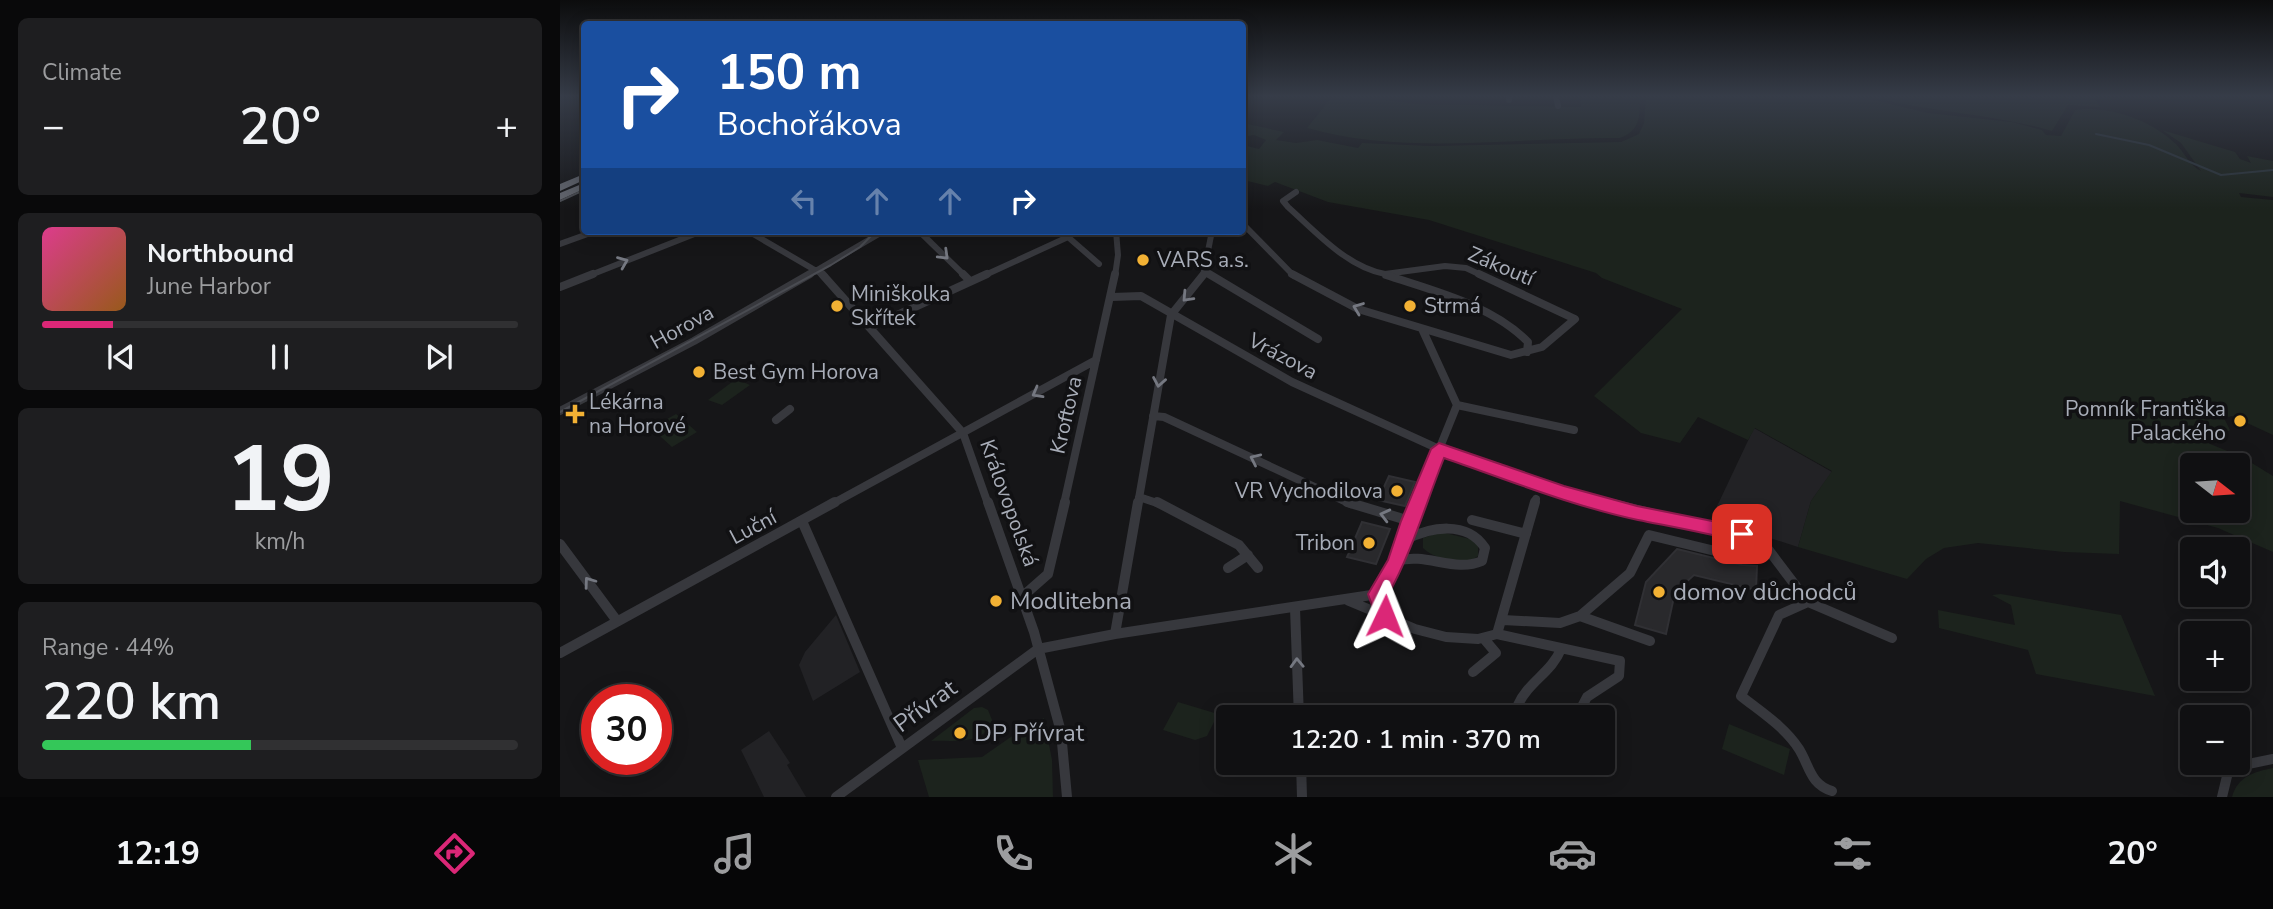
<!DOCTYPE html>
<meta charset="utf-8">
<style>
:root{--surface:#101012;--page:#1e1e20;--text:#f1f3f6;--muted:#9c9d9f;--line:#303032;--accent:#db2777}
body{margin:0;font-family:"Nunito Sans",sans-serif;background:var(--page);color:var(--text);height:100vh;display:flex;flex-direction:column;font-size:26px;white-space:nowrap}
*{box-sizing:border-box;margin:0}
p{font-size:23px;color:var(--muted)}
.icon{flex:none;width:38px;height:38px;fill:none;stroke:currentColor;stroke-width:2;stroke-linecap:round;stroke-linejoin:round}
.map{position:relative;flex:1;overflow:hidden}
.panel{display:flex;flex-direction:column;gap:18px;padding:18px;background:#09090a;width:560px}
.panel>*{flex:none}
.hud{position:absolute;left:21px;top:21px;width:665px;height:214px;border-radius:7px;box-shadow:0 4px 18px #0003,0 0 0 2px var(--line);background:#1a4fa0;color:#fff;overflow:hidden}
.needle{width:46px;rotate:107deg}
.buttons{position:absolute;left:1620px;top:453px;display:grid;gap:14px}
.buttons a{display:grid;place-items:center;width:70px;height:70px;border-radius:7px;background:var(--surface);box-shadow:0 4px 18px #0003,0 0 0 2px var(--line);font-size:35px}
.speed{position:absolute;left:21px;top:684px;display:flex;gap:14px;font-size:35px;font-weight:700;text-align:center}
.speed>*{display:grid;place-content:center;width:91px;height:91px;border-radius:50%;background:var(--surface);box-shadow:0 4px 18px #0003,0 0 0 2px var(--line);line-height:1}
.speed .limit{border:10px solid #d22;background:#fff;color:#111}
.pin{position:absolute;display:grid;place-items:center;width:60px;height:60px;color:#fff;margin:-30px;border-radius:14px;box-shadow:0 4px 10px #0006}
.me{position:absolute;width:77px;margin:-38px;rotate:2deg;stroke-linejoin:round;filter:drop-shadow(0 0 5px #0008)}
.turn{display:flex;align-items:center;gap:24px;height:147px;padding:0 21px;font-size:32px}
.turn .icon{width:91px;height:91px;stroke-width:2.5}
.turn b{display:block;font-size:49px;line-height:60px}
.lanes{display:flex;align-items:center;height:66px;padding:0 21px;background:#0003;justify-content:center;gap:35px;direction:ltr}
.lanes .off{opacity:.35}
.big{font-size:52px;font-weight:600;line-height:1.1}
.panel .widget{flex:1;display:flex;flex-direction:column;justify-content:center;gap:10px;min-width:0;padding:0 24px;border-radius:10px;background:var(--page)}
.panel .dial{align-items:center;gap:0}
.dial b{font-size:91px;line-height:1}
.song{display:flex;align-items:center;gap:21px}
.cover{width:84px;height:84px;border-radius:10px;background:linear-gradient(135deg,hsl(330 70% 55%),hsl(30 70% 35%))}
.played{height:7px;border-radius:4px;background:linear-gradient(90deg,var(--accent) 15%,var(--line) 15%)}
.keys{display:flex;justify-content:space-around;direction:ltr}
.heat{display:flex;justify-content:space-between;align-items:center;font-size:38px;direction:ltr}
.charge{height:10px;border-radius:5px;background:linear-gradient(90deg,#34c759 44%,var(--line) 0)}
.trip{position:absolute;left:656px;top:705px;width:399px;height:70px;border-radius:7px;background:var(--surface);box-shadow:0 4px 18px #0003,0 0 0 2px var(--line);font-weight:600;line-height:70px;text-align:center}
.dock{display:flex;height:112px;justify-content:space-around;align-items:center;background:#060607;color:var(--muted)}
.dock .icon{width:49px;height:49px}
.dock .selected{color:var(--accent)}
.dock b{font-size:32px;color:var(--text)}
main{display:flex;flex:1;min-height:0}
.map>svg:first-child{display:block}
.built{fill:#222225}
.green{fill:#1c231d;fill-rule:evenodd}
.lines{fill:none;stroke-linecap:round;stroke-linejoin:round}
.stream{stroke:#2c353c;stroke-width:2}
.building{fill:#29292c;stroke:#303034;stroke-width:2}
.minor-far2{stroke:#37383d;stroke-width:6}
.minor-far1{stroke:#37383d;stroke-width:8}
.minor{stroke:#37383d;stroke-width:10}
.highway{fill:#63666e;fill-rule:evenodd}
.tram{stroke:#4a4c52;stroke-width:2}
.oneway{stroke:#757881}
.route{fill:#db2777;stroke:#8e194d;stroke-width:2}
.poi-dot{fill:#f2b134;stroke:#111113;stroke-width:2.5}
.labels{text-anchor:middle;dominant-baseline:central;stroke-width:7;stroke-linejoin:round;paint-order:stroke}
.poi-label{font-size:21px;fill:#a8adb8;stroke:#111113;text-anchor:start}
.street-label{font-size:21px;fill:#a8adb8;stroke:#111113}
.near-poi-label{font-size:24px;fill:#a8adb8;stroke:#111113;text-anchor:start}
.near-street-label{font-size:24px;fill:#a8adb8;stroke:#111113}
</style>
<main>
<section class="panel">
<div class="widget"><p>Climate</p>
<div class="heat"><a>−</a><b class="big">20°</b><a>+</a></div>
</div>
<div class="widget">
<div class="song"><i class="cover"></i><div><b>Northbound</b><p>June Harbor</p></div></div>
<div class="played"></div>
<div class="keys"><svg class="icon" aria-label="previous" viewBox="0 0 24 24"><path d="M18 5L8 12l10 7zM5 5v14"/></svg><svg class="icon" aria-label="pause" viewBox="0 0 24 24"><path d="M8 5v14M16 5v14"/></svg><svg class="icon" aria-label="next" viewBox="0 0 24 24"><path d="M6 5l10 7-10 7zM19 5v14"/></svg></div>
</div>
<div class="widget dial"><b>19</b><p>km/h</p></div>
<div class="widget"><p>Range · 44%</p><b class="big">220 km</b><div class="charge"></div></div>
</section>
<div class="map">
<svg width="1713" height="797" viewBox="0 0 1713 797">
<rect width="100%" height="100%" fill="#161618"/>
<path class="built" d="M1194,428l78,44 -21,29 -13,46 -87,-28z
M276,615l24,57 -47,29 -14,-36 6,-13z
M209,731l21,32 -3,2 19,32h-42l-23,-47z"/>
<path class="green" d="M772,97h32l51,7 166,3 -1,-10h60c0,19 0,34 -20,41 -101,-1 -215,18 -313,-10z
M1086,97h215l67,16 84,9 30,8 4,5 15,1 14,-26c34,-5 76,10 101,34 9,9 13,21 25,27l-20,-28 -19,-13 73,22 5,7 11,4 -4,-7 26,5v36l-34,-4 2,4 32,3v235l-41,-19 -8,2 6,12 -7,5 -28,-10 3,14 44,18 31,19v76l-55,-24 -98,-27 -1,53 -55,-2 -86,-9 -34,5 -18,11 -19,20 -109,-32 13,-46 21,-30 -77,-43 -7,12 -50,-23 -18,26 -39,-10 -47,-37 88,-87 -80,-31 -6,-5 -167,-53 -101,-18 -53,-20 -7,4 -25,-6v-35l16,4 7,-9 -12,-5 -11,2v-14l41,9 -8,8 20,3 21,-3 41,8 4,-5 69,3 190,-4 18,-8 5,-11zM1633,466h45v45h-45z
M1310,97h224l6,10 -32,-2 -16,26c-59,-17 -121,-19 -182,-34z
M176,379l14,6 -28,20 -14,-5z
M116,414l21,18 -25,15 -21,-19z
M881,532l29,7 8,5v12c-13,11 -44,3 -55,-8v-10z
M1441,594l120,21 34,81 -119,-22 -8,-24 -89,-22 -1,-18 77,15 -4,-20 -19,-10z
M618,702l40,12 -11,22 -12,4 -32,-10z
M422,707l6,3 4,10c-7,26 -39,20 -61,21l43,-33z
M484,718l8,42 1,37h-124l-11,-37 64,-3 39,-27z
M1169,724l61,25 -6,26 -62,-26z
M1713,768v29h-41c6,-21 22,-25 41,-29z"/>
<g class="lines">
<path class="stream" d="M1536,134l53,11 72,30 52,-5"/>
</g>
<path class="building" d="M829,476l26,6 -10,24 -27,-6z
M802,522l28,7 -14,35 -29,-7z
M1117,549l65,16 15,1 -1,24 -62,-15 -19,17 -9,42 -31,-9 11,-43z"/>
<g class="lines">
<path class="minor-far2" d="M949,97v3
M996,97l2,9
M736,192l-13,9 5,6c28,25 59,60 97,67l60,-8 21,2 17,8
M682,223l52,53
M188,231l77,45
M359,231l46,45
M514,231l-6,6 31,27
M0,244l36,-13
M646,272l6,4
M28,276l114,-45
M247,276l77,-45
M423,276l85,-39
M555,276l3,-21 -2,-24
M643,276l9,-45"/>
<path class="minor-far1" d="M262,274l141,159 25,71
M403,274l6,6
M649,274l109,65
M732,274l66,35 153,46 31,-8 33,-28 -96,-45
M826,275c48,16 106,30 142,67l-1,10
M0,287l33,-13
M552,297l29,-1 151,86 147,67 123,43 51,12
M611,315l33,-41
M311,327l116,-53
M863,331l34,74 117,25
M0,411l134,-70 116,-67
M593,416l11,1 187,87
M216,420l14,-11
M579,497l21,7
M272,504l264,-144
M504,504l51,-230
M578,504l33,-189
M857,504l40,-99
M974,504l2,-5"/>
<path class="minor" d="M428,502l46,130 27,100 6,65
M597,502l82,43 19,23
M787,502l63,19
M1045,502l156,38 47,62 84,36
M912,520l54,14
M242,521l100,227
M0,544l57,77
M837,561c29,-9 57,12 85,0l3,-13c-18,-28 -55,-21 -80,-8
M668,568l20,-13
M818,594l7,22 30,13 31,8 32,2 19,-5 38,-132
M463,596l25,-22 17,-72
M789,601l36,15
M1248,602l-29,13 -38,81c20,16 44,31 58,53 11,18 11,35 33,42
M735,608l4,110
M1020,616l70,25
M943,620l57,3 20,-7 50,-43 19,-38 95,23
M555,634l23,-132
M937,634l123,27 -1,15 -32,21 -11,21
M0,653l275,-151
M913,672l23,-19 -11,-13
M958,705c10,-23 34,-33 43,-56
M741,763l1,34
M276,797l202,-148 77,-15 263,-40 19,-33 21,-59
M1662,797l7,-29 44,-9"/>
<path class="highway" d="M24,174v6l-24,11v-7z
M24,183v6l-24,11v-7z"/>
<path class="tram" d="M0,201l24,-11
M0,412l271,-147 29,-18 16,-16"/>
</g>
<defs><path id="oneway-chevron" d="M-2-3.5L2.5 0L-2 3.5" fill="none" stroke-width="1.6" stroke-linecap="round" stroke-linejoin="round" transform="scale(1.75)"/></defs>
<g class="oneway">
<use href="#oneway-chevron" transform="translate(384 255) rotate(44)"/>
<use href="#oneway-chevron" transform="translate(63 262) rotate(-22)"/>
<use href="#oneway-chevron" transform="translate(627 297) rotate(133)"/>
<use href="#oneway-chevron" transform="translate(798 308) rotate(-159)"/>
<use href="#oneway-chevron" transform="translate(599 382) rotate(100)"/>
<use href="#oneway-chevron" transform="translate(477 393) rotate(151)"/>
<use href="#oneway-chevron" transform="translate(695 459) rotate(-155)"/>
<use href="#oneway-chevron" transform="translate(825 515) rotate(-166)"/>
<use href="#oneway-chevron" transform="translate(29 582) rotate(-126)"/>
<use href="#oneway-chevron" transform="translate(737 663) rotate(-92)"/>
</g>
<linearGradient id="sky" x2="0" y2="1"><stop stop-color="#0c0c0d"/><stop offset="0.46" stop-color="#363c48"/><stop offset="1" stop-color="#363c48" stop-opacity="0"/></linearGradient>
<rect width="1713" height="209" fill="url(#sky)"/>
<path class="route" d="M879,443l125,43 73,20 105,21 9,7 -9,8c-35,-9 -69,-15 -104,-22 -66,-14 -130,-40 -194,-62 -18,45 -32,94 -56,137l7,21 -3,6 -7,2 -7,-2 -10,-28 20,-34 13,-39 30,-72z"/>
<g class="poi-dot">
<circle cx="583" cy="260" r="7"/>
<circle cx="277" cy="306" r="7"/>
<circle cx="850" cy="306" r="7"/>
<circle cx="139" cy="372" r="7"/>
<path d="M11.5 403.5h7v7h7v7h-7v7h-7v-7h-7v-7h7z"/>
<circle cx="1680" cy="421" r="7"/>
<circle cx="837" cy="491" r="7"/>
<circle cx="809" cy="543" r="7"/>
<circle cx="1099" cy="592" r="7"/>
<circle cx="436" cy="601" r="7"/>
<circle cx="400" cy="733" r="7"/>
</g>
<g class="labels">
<g class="poi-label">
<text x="597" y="260">VARS a.s.</text>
<text x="291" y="294">Miniškolka<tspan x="291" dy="24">Skřítek</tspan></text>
<text x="864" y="306">Strmá</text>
<text x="153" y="372">Best Gym Horova</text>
<text x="29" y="402">Lékárna<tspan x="29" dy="24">na Horové</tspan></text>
<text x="1666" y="409" text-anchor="end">Pomník Františka<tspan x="1666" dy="24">Palackého</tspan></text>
<text x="823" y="491" text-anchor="end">VR Vychodilova</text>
<text x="795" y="543" text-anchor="end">Tribon</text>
</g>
<g class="street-label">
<text transform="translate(941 266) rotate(23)">Zákoutí</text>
<text transform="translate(122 327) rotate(-29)">Horova</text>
<text transform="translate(723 356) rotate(28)">Vrázova</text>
<text transform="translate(506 415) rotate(-77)">Kroftova</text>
<text transform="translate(449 503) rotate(70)">Královopolská</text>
<text transform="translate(193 527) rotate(-28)">Luční</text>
</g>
<g class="near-poi-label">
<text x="1113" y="592">domov důchodců</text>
<text x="450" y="601">Modlitebna</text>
<text x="414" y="733">DP Přívrat</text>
</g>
<g class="near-street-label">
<text transform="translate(365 706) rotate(-36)">Přívrat</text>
</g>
</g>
</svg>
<div class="buttons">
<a><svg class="needle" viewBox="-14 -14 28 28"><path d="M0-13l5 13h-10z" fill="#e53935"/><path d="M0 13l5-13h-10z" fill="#9c9d9f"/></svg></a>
<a><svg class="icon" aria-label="sound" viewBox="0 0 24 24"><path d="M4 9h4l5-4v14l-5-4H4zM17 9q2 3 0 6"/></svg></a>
<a>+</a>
<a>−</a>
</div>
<div class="speed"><div class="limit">30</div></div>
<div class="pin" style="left:1182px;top:534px;background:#d93025"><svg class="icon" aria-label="arrive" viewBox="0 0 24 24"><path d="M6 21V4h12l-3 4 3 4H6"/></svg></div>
<svg class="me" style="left:825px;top:616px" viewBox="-20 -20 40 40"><path d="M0-17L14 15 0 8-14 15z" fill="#db2777" stroke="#fff" stroke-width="4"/></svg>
<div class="trip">12:20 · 1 min · 370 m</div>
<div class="hud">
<div class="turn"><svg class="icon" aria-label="right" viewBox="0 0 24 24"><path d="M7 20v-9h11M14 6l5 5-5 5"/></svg><div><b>150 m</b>Bochořákova</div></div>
<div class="lanes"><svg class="icon off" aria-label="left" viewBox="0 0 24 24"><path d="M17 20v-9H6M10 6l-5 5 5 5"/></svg><svg class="icon off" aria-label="ahead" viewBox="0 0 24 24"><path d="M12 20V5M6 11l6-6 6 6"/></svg><svg class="icon off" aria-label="ahead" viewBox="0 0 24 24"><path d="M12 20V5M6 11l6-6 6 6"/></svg><svg class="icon" aria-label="right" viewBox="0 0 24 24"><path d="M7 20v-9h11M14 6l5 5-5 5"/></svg></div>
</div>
</div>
</main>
<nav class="dock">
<b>12:19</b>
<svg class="icon selected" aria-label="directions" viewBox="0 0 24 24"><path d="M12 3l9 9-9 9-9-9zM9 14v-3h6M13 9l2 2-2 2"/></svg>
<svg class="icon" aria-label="music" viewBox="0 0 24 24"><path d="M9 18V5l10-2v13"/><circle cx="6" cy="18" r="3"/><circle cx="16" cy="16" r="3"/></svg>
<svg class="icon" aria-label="phone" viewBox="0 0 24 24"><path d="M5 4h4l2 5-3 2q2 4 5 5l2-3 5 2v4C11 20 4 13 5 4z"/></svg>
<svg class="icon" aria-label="climate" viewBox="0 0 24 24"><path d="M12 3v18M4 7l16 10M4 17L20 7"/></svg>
<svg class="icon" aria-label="car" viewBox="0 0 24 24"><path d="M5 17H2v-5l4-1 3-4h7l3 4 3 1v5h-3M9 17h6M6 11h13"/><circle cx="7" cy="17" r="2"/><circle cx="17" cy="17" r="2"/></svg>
<svg class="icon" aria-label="filters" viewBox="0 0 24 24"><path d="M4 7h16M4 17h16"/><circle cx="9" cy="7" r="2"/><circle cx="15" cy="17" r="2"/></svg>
<b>20°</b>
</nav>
